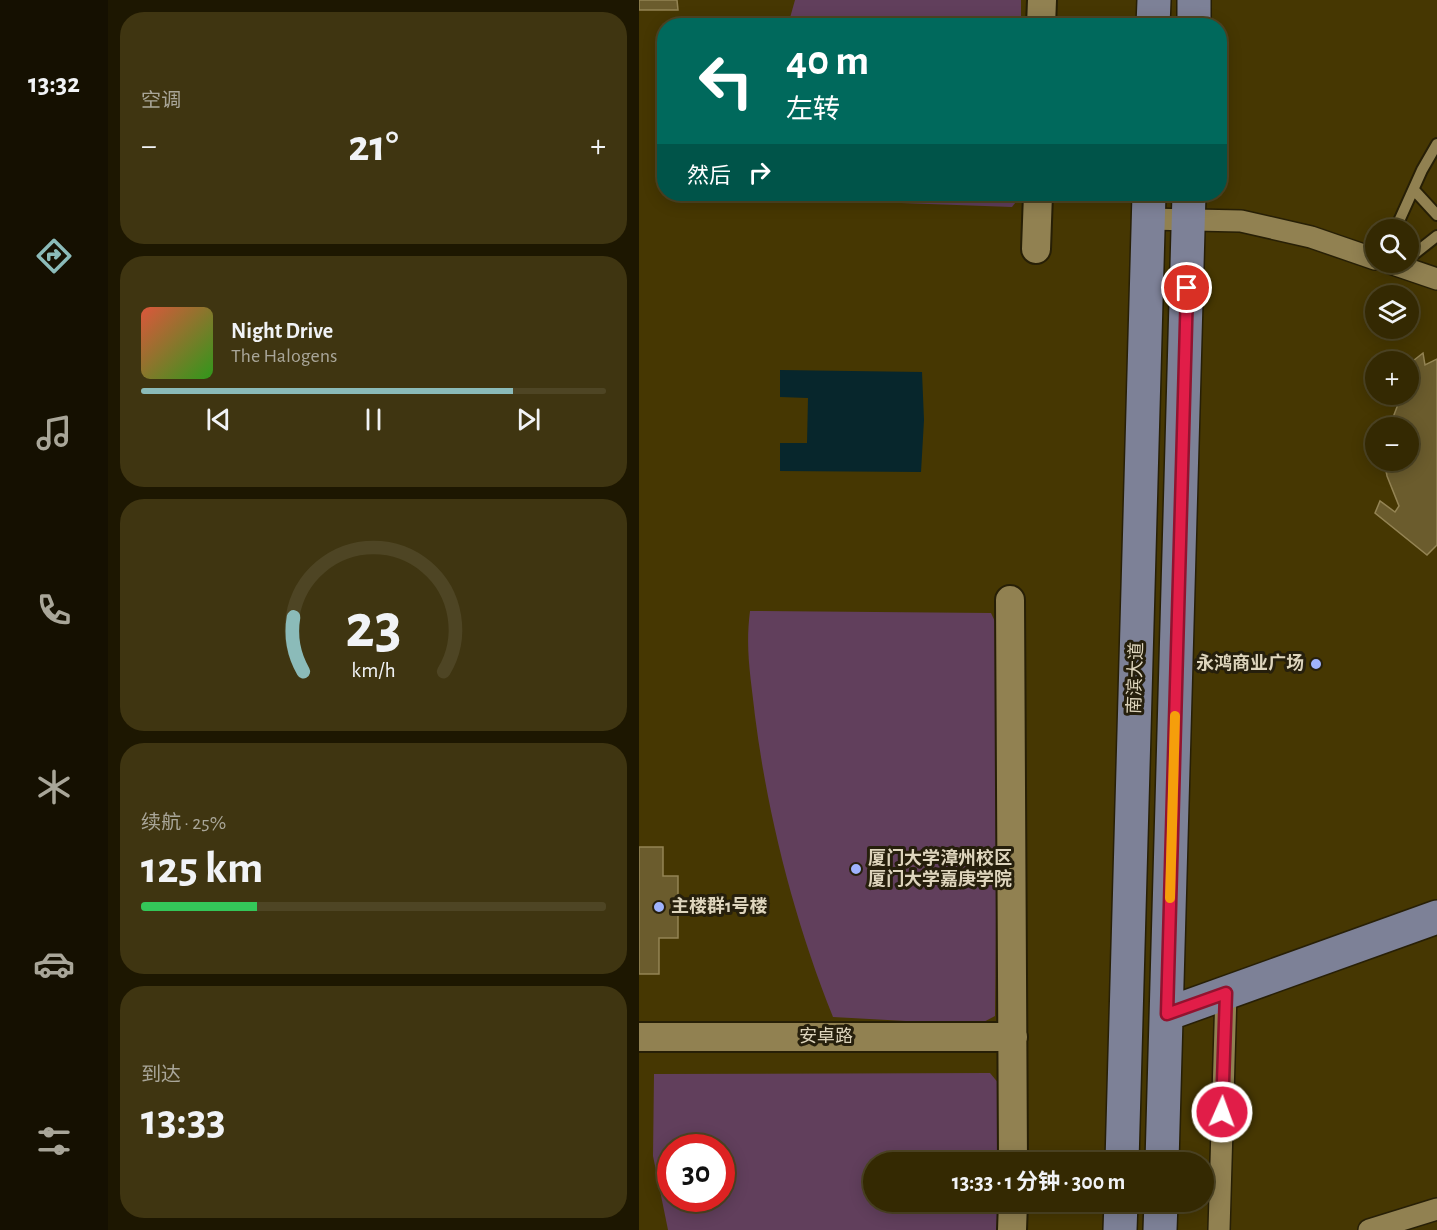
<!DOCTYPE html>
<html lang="zh">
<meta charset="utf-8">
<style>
:root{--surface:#342902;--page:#3f3511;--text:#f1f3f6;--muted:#a9a699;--line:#4e4524;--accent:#8bbbb9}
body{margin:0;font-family:"Alegreya Sans","Noto Sans SC",sans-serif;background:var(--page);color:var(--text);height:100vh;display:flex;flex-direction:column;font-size:22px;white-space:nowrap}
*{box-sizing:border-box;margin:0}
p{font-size:20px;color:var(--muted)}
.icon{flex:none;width:33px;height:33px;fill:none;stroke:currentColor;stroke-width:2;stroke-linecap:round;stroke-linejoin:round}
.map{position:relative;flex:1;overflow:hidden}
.side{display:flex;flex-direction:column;gap:12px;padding:12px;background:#1d1701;width:531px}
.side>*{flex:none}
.banner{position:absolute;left:18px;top:18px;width:570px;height:183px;border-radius:24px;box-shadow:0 3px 15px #0003,0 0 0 2px var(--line);background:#00695c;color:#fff;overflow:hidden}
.tools{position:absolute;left:726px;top:219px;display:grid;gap:12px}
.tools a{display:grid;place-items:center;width:54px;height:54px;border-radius:50%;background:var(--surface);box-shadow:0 3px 15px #0003,0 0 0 2px var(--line);font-size:30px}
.speed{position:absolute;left:18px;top:1134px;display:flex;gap:12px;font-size:30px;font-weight:700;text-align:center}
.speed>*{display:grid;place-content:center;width:78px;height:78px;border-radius:50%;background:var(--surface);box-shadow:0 3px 15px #0003,0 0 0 2px var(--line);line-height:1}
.speed .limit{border:9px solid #d22;background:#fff;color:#111}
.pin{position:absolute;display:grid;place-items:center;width:51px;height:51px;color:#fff;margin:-26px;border:3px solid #fff;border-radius:50%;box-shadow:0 2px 6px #0007}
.me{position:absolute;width:66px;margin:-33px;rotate:2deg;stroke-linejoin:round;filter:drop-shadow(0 0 4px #0008)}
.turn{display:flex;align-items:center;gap:21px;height:126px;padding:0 30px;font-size:27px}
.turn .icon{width:78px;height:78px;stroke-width:2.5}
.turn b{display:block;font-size:42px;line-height:51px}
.then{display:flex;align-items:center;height:57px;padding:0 30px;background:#0003;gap:12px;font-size:22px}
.big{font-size:45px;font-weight:700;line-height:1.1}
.side .widget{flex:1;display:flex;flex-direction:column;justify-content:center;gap:9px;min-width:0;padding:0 21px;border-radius:24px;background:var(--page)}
.side .dial{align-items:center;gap:0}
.dial svg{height:156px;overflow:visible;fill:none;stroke:var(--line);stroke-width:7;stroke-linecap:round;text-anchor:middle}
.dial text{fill:var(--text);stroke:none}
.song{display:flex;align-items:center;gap:18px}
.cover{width:72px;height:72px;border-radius:9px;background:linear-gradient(135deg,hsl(10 70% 55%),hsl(110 70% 35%))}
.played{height:6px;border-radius:3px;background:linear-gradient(90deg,var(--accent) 80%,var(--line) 80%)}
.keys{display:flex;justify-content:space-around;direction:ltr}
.heat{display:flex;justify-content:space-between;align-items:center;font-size:33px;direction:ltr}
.charge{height:9px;border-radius:4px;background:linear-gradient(90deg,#34c759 25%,var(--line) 0)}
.trip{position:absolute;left:224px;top:1152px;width:351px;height:60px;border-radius:30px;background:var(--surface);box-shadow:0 3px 15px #0003,0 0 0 2px var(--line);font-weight:700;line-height:60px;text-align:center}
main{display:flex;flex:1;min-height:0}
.menu{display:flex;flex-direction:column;width:108px;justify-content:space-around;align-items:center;background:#151001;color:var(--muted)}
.menu .icon{width:42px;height:42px}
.menu .active{color:var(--accent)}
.menu b{font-size:27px;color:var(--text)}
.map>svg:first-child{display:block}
.green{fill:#613f5c;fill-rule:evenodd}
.water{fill:#07262c}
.building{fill:#6b5c2d;stroke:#948454;stroke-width:1.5}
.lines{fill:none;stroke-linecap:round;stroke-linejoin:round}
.lane-casing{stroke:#271f06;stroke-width:14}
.street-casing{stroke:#271f06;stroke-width:24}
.secondary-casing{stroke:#271f06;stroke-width:32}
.primary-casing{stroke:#271f06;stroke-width:36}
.lane{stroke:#918151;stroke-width:10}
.street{stroke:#918151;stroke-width:21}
.secondary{stroke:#918151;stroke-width:28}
.primary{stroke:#7d8197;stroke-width:33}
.route-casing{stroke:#92132f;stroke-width:15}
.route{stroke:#e11d48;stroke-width:10}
.slow{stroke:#f59e0b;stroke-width:10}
.poi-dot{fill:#9fb3fd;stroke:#261f0c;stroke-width:2}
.labels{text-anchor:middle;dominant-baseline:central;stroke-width:6;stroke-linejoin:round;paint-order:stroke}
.poi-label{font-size:18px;font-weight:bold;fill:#ded5bd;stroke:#261f0c;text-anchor:start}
.street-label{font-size:18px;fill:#ded5bd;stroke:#261f0c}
</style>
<main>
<nav class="menu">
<b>13:32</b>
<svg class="icon active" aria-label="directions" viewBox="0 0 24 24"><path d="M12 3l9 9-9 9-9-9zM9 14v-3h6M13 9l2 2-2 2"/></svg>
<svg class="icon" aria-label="music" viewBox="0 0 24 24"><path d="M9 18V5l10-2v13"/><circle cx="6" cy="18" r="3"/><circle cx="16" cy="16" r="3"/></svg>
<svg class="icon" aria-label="phone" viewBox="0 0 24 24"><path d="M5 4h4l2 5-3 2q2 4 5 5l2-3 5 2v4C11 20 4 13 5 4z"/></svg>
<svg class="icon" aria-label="climate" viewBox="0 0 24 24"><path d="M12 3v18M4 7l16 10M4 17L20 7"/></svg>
<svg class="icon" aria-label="car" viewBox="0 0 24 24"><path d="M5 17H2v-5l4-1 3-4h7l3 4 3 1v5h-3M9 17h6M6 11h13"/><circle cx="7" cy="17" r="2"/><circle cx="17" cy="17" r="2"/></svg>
<svg class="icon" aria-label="filters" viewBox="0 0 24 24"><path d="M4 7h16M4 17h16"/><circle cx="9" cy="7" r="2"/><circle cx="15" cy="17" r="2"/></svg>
</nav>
<section class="side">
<div class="widget"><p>空调</p>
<div class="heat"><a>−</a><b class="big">21°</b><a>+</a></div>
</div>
<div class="widget">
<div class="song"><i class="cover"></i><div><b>Night Drive</b><p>The Halogens</p></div></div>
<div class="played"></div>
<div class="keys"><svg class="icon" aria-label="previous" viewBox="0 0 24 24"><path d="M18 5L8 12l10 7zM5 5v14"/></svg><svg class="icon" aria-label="pause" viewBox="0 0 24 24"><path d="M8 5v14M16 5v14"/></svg><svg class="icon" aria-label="next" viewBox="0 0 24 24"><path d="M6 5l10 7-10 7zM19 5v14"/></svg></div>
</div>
<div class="widget dial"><svg viewBox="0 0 100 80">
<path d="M14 69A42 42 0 1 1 86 69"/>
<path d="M14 69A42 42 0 0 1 9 41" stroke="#8bbbb9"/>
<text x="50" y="56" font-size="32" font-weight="700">23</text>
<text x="50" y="72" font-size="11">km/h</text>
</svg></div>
<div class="widget"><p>续航 · 25%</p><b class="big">125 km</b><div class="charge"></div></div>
<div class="widget"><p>到达</p><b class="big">13:33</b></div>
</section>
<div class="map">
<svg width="798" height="1230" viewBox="0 0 798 1230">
<rect width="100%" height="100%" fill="#463702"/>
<path class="green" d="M156,0h226v25h-233z
M119,194h264l-10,13 -251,-9z
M111,611l241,2 8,17 -4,386 -17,9 -145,-8c-38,-95 -65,-199 -78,-301 -4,-38 -10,-66 -5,-105z
M351,1073l10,12v77h-127v40h126v28h-331l-15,-74 1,-82zM32,1148h50v50h-50z"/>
<path class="water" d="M141,370l142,2 2,48 -3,52 -141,-1v-28h27l1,-45 -28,-1z"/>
<path class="building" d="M0,0h38l1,10h-39z
M784,353l2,12 12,-6v186l-10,10 -52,-42 5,-12 15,11 4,-6 -12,-30 -3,-16h25v-32h-20l11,-29 -2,-5h11v-30z
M0,847h24v29h15v62h-19v36h-20z"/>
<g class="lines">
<defs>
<path id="lane" d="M775,190l23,25
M756,230l27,-60 15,-26
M770,258l28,-22"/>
<path id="street" d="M509,219l93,2 70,16 64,22
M748,262l50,17
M580,1230l7,-237
M730,1230l68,-21"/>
<path id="secondary" d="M402,26l1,-26
M397,249l2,-55
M371,600l3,562
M0,1037h374
M373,1230l1,-28"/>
<path id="primary" d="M514,26l1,-26
M555,26v-26
M528,1014l270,-97
M483,1162l27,-968
M523,1162l27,-968
M481,1230l1,-28
M521,1230l1,-28"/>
</defs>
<use href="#lane" class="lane-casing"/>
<use href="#street" class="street-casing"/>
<use href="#secondary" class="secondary-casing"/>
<use href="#primary" class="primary-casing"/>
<use href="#lane" class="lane"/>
<use href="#street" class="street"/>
<use href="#secondary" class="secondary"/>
<use href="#primary" class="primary"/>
</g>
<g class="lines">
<defs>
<path id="route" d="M548,288l-20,726 59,-21 -4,119"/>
</defs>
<use href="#route" class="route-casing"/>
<use href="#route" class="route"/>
<path class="slow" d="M531,898l5,-182"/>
</g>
<g class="poi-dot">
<circle cx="677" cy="664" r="6"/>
<circle cx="217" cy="869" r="6"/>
<circle cx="20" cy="907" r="6"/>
</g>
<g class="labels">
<g class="poi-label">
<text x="665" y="664" text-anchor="end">永鸿商业广场</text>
<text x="229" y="859">厦门大学漳州校区<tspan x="229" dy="21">厦门大学嘉庚学院</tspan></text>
<text x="32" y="907">主楼群1号楼</text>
</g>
<g class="street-label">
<text transform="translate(497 678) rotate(-88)">南滨大道</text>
<text x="187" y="1037">安卓路</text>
</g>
</g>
</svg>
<div class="tools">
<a><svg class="icon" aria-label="search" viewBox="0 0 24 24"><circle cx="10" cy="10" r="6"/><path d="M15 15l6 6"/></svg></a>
<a><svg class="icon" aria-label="layers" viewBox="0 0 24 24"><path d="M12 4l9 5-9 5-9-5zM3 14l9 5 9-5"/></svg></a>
<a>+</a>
<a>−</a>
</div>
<div class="speed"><div class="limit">30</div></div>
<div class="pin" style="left:548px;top:288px;background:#d93025"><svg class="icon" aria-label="arrive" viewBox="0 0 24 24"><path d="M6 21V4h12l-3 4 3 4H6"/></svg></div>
<svg class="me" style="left:583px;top:1112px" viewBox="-20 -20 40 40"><circle r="17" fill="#e11d48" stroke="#fff" stroke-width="3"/><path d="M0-11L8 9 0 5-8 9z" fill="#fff"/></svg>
<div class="trip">13:33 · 1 分钟 · 300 m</div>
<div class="banner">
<div class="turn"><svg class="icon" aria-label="left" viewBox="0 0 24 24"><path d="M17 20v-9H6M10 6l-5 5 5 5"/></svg><div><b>40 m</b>左转</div></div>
<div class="then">然后<svg class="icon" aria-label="right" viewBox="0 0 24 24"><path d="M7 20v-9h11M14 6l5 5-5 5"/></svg></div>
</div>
</div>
</main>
